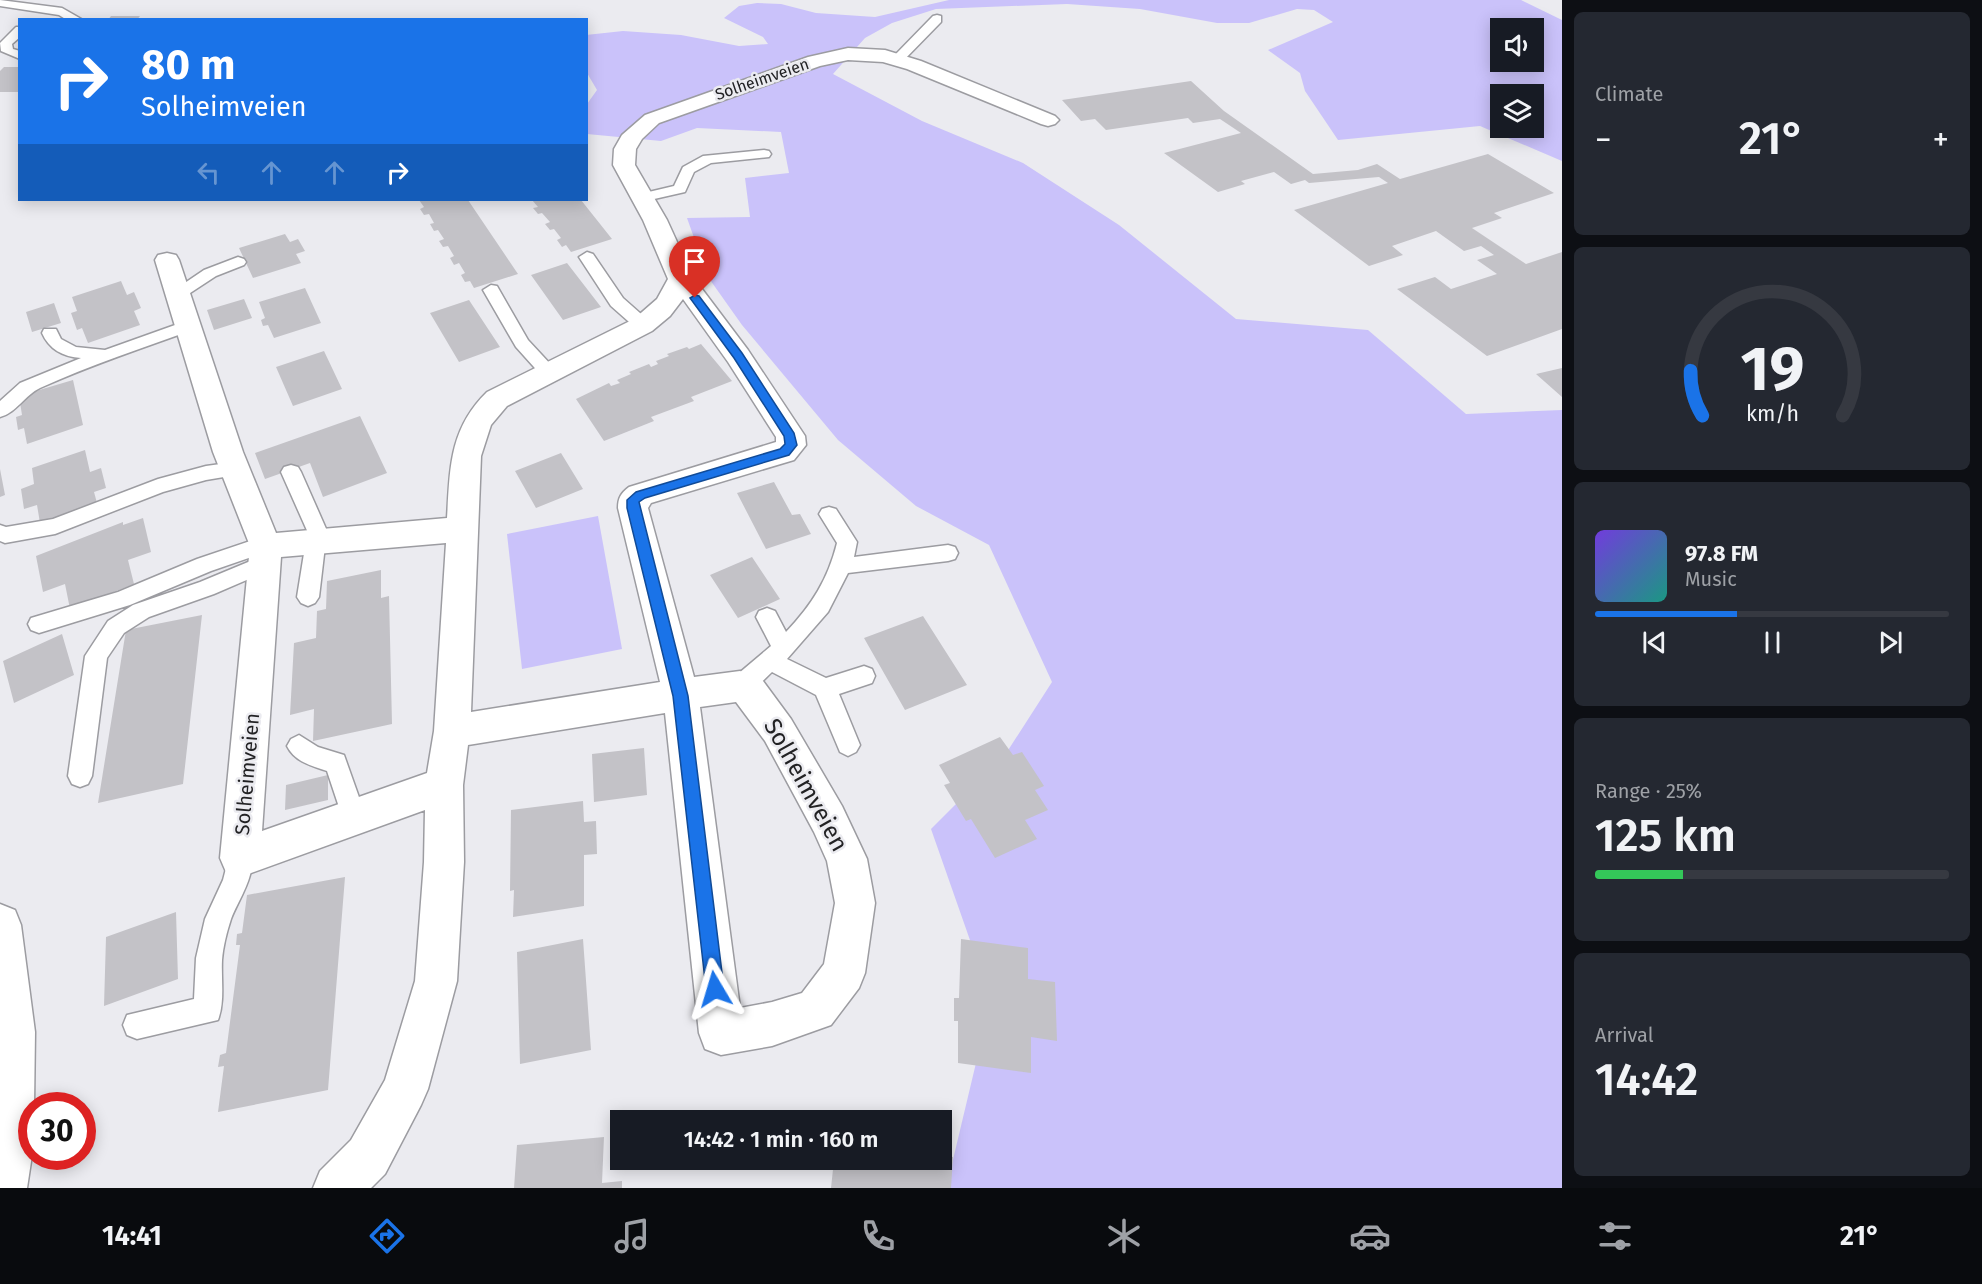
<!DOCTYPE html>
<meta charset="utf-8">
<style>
:root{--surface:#171b24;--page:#242831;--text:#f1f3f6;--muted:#9ea1a6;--line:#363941;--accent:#1a73e8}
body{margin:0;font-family:"Fira Sans",sans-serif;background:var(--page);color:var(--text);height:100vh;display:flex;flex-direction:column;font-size:22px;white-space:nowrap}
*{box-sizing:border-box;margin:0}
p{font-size:20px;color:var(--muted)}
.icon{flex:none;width:33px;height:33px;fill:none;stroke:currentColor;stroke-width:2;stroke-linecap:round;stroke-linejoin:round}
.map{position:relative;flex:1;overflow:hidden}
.details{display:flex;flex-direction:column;gap:12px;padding:12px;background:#0d0f14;width:420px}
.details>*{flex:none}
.guide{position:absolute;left:18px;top:18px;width:570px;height:183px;border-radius:0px;box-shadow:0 3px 15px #0003;background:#1a73e8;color:#fff;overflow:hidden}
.fabs{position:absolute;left:1490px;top:18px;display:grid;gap:12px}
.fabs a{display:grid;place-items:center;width:54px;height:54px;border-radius:0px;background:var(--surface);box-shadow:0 3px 15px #0003;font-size:30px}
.speed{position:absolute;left:18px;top:1092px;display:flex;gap:12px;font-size:30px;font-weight:700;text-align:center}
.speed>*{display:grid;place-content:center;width:78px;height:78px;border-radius:50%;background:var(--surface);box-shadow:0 3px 15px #0003;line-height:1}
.speed .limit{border:9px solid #d22;background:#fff;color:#111}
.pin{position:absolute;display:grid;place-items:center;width:51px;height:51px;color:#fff;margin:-62px -26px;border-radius:50% 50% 50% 0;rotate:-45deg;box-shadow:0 0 6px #0007}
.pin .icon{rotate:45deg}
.me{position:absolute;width:66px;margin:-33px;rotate:353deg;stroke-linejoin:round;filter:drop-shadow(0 0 4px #0008)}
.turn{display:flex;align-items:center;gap:21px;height:126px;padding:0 24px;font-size:27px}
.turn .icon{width:78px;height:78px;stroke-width:2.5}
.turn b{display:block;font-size:42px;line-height:51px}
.lanes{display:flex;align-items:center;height:57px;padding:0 24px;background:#0003;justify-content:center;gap:30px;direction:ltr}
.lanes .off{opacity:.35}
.big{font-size:45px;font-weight:600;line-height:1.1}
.details .tile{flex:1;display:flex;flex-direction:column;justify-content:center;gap:9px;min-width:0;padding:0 21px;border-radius:9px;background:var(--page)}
.details .dial{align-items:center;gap:0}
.dial svg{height:156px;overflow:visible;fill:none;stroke:var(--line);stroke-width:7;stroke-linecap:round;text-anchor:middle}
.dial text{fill:var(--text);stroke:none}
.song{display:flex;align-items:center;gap:18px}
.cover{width:72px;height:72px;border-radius:9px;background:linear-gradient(135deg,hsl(260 70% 55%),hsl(170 70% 35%))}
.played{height:6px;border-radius:3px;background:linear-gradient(90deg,var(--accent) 40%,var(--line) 40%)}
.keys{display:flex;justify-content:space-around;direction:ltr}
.heat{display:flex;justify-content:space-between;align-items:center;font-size:33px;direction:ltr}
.charge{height:9px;border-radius:4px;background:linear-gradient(90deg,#34c759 25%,var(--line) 0)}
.trip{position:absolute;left:610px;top:1110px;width:342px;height:60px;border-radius:0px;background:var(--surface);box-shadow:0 3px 15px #0003;font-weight:600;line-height:60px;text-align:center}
.tab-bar{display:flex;height:96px;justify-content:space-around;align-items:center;background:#090b0e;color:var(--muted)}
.tab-bar .icon{width:42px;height:42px}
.tab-bar .on{color:var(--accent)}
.tab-bar b{font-size:27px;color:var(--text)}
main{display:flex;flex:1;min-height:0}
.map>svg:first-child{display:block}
.green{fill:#cac2fa;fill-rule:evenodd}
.building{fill:#c3c2c7}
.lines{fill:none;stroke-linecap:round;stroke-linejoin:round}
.service-casing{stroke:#9c9ca1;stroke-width:3}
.minor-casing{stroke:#9c9ca1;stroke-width:3}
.secondary-casing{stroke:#9c9ca1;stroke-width:3}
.service{fill:#fff;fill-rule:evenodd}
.minor{fill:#fff;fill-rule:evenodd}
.secondary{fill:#fff;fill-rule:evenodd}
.route{fill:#1a73e8;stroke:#114b97;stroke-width:1.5}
.labels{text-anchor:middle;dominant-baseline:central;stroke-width:5;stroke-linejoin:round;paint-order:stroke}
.far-street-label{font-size:16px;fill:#222224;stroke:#ebebf0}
.street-label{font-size:20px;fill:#222224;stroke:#ebebf0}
.near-street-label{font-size:24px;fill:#222224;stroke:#ebebf0}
</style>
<main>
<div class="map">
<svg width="1562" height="1188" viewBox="0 0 1562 1188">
<rect width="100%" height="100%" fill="#ebebf0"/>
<path class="green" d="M949,0h572l41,20v141l-82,-35 -142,14 -33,-49 -5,-18 -32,-23 65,-28 -19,-12 -17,-1 -48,14h-32l-77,-14 -73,-5 -131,5 -44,14 -27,15 -32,36 89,47 101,42 96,62 117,94 132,11 98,84 96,-4v778h-613l2,-20 40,-168 -60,-171 74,-74 47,-73 -63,-137 -73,-39 -78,-66 -96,-115 -34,-48 -21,-59 63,-1 -5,-39 44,-5 -8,-41 -84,-4 -36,13 -74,-7v-30l10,-14 -10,-17 -1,-38 37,-4 58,4 58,11 29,-2 -5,-7 -39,-19 15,-12 18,-3 24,1 35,9 59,4zM1500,28h33v34h-33zM1500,94h33v34h-33z
M598,516l24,133 -100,20 -15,-135z"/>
<path class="building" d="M111,16h29l-3,4h-29z
M4,67h16v25h-20v-21z
M1191,81l33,30 89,63 45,-4 19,-6 23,15 88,-25 66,39 -60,20 8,5 -30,10 54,36 36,-12v77l-75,27 -90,-67 38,-12 16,12 46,-15 -20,-14 17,-5 -13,-9 -17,5 -28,-20 -44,15 11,9 -34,11 -75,-56 94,-27 -9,-6 -70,6 -4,-3 -14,4 -17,-12 -33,9 4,3 -27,8 -54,-39 77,-20 -21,-14 -27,4 -5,-5 -82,12 -11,-11 -14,2 -19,-21z
M419,200h49l50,74 -44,14 -4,-7 -5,1 -4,-7 4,-2 -6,-10 -5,2 -4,-7 4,-2 -6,-10 -5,1 -4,-6 5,-2 -6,-9 -4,1 -4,-7 4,-1 -5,-9 -5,1 -4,-6 4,-2z
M532,200h49l31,39 -41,13 -5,-7 -4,2 -5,-7 4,-2 -7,-9 -4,1 -5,-6 5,-2 -8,-9 -4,1 -5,-6 5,-1z
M285,234l5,8 8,-3 7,12 -9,3 5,9 -48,15 -14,-30z
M567,263l34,44 -38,13 -32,-45z
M121,281l6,14 7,-3 7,16 -7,3 6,14 -52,18 -6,-15 -5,2 -6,-17 6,-2 -5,-14z
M305,288l16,35 -47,15 -6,-13 -5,1 -2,-6 4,-2 -6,-16z
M244,299l8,19 -38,12 -7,-20z
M469,300l31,47 -41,15 -29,-49z
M54,303l7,20 -29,9 -6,-20z
M701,344l31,37 -41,16 3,4 -43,16 3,4 -50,20 -28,-42 33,-16 2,3 9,-3 -3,-3 14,-6 -2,-2 20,-8 2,3 7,-3 -2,-3 13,-5 -2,-2 20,-7 2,2z
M324,351l18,38 -49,17 -17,-39z
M1562,368v29l-26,-23z
M73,380l10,45 -56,19 -3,-16 -6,2 -2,-13 6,-2 -3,-19z
M360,416l27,57 -64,24 -13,-34 -45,16 -10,-26z
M85,450l5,22 11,-4 5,20 -12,4 3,11 -57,20 -3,-18 -13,4 -3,-20 13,-5 -2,-16z
M561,453l22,36 -47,19 -21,-37z
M0,469l5,26 -5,2z
M774,482l18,33 8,-1 11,20 -45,15 -29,-56z
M143,518l8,34 -23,8 6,24 -64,25 -5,-25 -22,8 -7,-36 87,-34v3z
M752,557l28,42 -42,19 -28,-43z
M381,570v28l8,-2 3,128 -79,17 1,-32 -24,6 4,-72 22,-5 1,-27 9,-2 1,-28z
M202,615l-19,169 -85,19 28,-173z
M923,616l44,69 -62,25 -41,-72z
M62,634l12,41 -60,28 -11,-42z
M1000,737l13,18 9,-3 22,34 -9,4 13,20 -23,10 12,19 -42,19 -24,-39 -5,2 -22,-36 6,-2 -11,-18z
M644,748l3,47 -53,7 -2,-48z
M328,775v25l-43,10 1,-25z
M583,801l1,21 12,-1 1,33 -13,1v51l-71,11 1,-27 -4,1 1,-81z
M345,877l-17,213 -110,22 6,-46 -6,1 2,-12 6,-2 14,-108h-4l1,-11 5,-1 5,-38z
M176,912l2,67 -74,27 2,-69z
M583,939l8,111 -71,14 -3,-112z
M961,939l67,9v31l27,3 2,59 -26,-4v36l-73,-10v-42h-4v-23h5z
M604,1137l-2,46 20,-2v7h-108l3,-43z
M942,1155l11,2 -2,31h-120l3,-28h108z"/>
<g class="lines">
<defs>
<path id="service" d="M0,0l62,8 21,12h-16l-8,-5 -59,-9z
M937,15l4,1v6l-40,41h-8l-2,-3 2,-3 40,-41z
M16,27h4v10l-8,7 1,5 7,2v8l-19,-8 -1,-8z
M764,150l5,1 2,3 -2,3 -58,6 -17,9 -9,20 -44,10 -7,-4 2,-3 38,-9 9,-19 20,-11z
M587,252l6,2 30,44 26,23 2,4 -2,4h-12l-26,-23 -32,-49z
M238,257l6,2 2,3 -2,3 -28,11 -32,21 -6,1 -8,-5 34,-23z
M491,285l6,1 31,54 26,28 3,4 -3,4h-12l-26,-29 -33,-57z
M189,320l6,1 2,4 -2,4c-52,19 -105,36 -155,59 -15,7 -24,25 -40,29v-16l20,-18 61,-25c-18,-1 -32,-9 -39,-25l2,-4h12l5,10 15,8 29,3z
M235,462l7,2 3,5 -3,5 -36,6 -43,12 -108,42 -50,9 -5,-2v-16l6,2 47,-8 105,-40 48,-13z
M291,465l7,2 3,5 30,68 -6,6 -6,51 -4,6 -7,3 -7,-3 -4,-6 9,-56 3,-6 -28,-63 3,-5z
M829,507l7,2 21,33 -3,15 94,-12 7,2 3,6 -3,6 -7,2 -100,12 -20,39 -41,47 39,19 38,-12 8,3 3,7 -3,7 -33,11 21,51 -4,7 -8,4 -8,-4 -24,-57 -44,-23c-12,11 -24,27 -40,21l-3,-7 3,-7 39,-33 -15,-29 3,-6 8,-3 8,3 11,21c26,-27 42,-53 51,-89l-18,-29 3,-5z
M265,536l7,2 3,6 -3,6 -61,21 -81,34 -91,28 -8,-3 -3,-6 3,-6 87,-26 79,-33z
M265,555l7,2 3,6 -3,6 -58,25 -65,23 -25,16 -17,25 -15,118 -4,8 -8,3 -8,-3 -4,-8 17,-120 23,-35 25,-16 67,-23z
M299,735l19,12 26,8 22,62 -3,8 -9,4 -9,-4 -18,-54c-15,-5 -32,-9 -40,-25l4,-7z
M240,846l9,3c10,23 -10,49 -18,70 -4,12 -8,28 -9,41 -1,20 3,41 -4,60l-81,19 -10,-4 -4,-10 4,-10 67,-16 2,-41 9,-39 18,-39 8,-31z"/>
<path id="minor" d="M848,48l37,2 36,11 134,55 4,4 -4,4 -7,2 -7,-2 -134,-55 -24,-7 -35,-2 -28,6 -161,57 -17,16 -6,10 -1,16 32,55 26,57 55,73 57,86 1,9 -12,15 -143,43 -3,5 46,169 46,-6 23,10 28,38 51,87 25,53 8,44 -10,70 -6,15 -28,37 -59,21 -51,9 -16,-6 -6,-16 -34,-320 -197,32 -5,40 1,77 -7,119 -29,108 -7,16 -36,69 -14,14h-58l7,-17 31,-31 34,-60 30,-99 9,-119 1,-52 -185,67 -14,-5 -6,-14 30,-312 -37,-94 -58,-192 3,-5 9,-2 9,2 3,5 64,192 33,81 171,-15c3,-49 2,-89 40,-126l147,-73 23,-20 11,-20 -25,-59 -30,-55 1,-16 8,-14 23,-20 163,-58zM683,299l45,63 48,75v5l-147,45c-8,6 -11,11 -11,21l42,174 -189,30 10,-256 10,-31 16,-19 145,-75 18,-15zM446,543l-12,188 -7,42 -165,58 19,-274zM736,702l29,39 49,91 13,29 8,42 -11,61 -22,29 -30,9 -32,6 -40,-301z"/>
<path id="secondary" d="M0,904l15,6 6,15 14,107 -1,74h-2v49l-5,33h-27z"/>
</defs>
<use href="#service" class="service-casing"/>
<use href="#minor" class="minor-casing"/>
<use href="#secondary" class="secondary-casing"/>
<use href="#service" class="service"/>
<use href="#minor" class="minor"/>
<use href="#secondary" class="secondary"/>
</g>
<path class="route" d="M695,295l4,1 43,57 52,80 3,12 -8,10 -144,43 -6,4 49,194 36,293 -2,6 -7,3 -6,-3 -3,-6 -33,-293 -46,-188v-8l9,-8 144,-43 5,-5 -1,-8 -50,-78 -44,-60z"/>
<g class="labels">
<g class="far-street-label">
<text transform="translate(762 79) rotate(-19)">Solheimveien</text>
</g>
<g class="street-label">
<text transform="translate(247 774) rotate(-85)">Solheimveien</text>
</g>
<g class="near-street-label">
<text transform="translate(806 785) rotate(61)">Solheimveien</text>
</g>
</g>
</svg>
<div class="fabs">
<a><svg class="icon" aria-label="sound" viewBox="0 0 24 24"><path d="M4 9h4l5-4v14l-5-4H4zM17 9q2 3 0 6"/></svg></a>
<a><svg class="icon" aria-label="layers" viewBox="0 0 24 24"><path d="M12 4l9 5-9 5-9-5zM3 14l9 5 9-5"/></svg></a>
</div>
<div class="speed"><div class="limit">30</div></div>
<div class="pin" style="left:695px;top:298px;background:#d93025"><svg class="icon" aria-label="arrive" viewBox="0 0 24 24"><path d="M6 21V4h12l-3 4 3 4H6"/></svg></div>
<svg class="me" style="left:715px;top:989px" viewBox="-20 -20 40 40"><path d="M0-17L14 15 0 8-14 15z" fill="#1a73e8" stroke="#fff" stroke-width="4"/></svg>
<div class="trip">14:42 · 1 min · 160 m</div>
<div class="guide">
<div class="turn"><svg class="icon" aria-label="right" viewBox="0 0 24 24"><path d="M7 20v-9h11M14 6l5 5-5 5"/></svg><div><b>80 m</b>Solheimveien</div></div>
<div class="lanes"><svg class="icon off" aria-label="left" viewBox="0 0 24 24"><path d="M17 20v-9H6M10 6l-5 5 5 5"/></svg><svg class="icon off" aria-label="ahead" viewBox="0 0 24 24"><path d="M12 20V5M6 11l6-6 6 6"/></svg><svg class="icon off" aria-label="ahead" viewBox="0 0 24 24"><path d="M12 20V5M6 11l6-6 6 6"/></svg><svg class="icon" aria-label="right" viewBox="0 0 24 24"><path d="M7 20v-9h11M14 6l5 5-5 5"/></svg></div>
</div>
</div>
<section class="details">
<div class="tile"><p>Climate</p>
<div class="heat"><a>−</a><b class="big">21°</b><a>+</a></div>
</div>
<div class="tile dial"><svg viewBox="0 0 100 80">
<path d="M14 69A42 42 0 1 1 86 69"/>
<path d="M14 69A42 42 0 0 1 8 46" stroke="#1a73e8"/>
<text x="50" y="56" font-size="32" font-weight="700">19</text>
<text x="50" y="72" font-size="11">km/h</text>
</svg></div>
<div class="tile">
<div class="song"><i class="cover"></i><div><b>97.8 FM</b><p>Music</p></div></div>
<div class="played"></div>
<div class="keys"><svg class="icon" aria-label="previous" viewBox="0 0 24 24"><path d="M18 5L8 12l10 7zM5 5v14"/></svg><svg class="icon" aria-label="pause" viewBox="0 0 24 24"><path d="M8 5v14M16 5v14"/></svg><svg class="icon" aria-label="next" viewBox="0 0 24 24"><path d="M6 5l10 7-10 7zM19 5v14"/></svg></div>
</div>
<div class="tile"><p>Range · 25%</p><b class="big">125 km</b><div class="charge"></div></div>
<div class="tile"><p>Arrival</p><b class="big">14:42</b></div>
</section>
</main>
<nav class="tab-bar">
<b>14:41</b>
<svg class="icon on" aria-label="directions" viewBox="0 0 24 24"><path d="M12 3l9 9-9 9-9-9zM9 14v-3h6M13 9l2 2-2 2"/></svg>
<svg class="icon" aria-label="music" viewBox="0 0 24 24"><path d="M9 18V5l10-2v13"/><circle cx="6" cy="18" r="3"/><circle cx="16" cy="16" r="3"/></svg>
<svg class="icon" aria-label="phone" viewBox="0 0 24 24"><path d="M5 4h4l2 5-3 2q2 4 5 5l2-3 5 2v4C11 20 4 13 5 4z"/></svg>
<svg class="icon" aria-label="climate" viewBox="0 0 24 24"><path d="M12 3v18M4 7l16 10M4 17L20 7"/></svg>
<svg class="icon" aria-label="car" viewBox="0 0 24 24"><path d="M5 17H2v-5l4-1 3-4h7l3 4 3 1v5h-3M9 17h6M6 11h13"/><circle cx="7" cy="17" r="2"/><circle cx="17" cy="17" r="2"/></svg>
<svg class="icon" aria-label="filters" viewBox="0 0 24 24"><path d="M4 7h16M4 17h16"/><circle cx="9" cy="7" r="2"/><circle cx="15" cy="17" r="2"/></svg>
<b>21°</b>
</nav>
